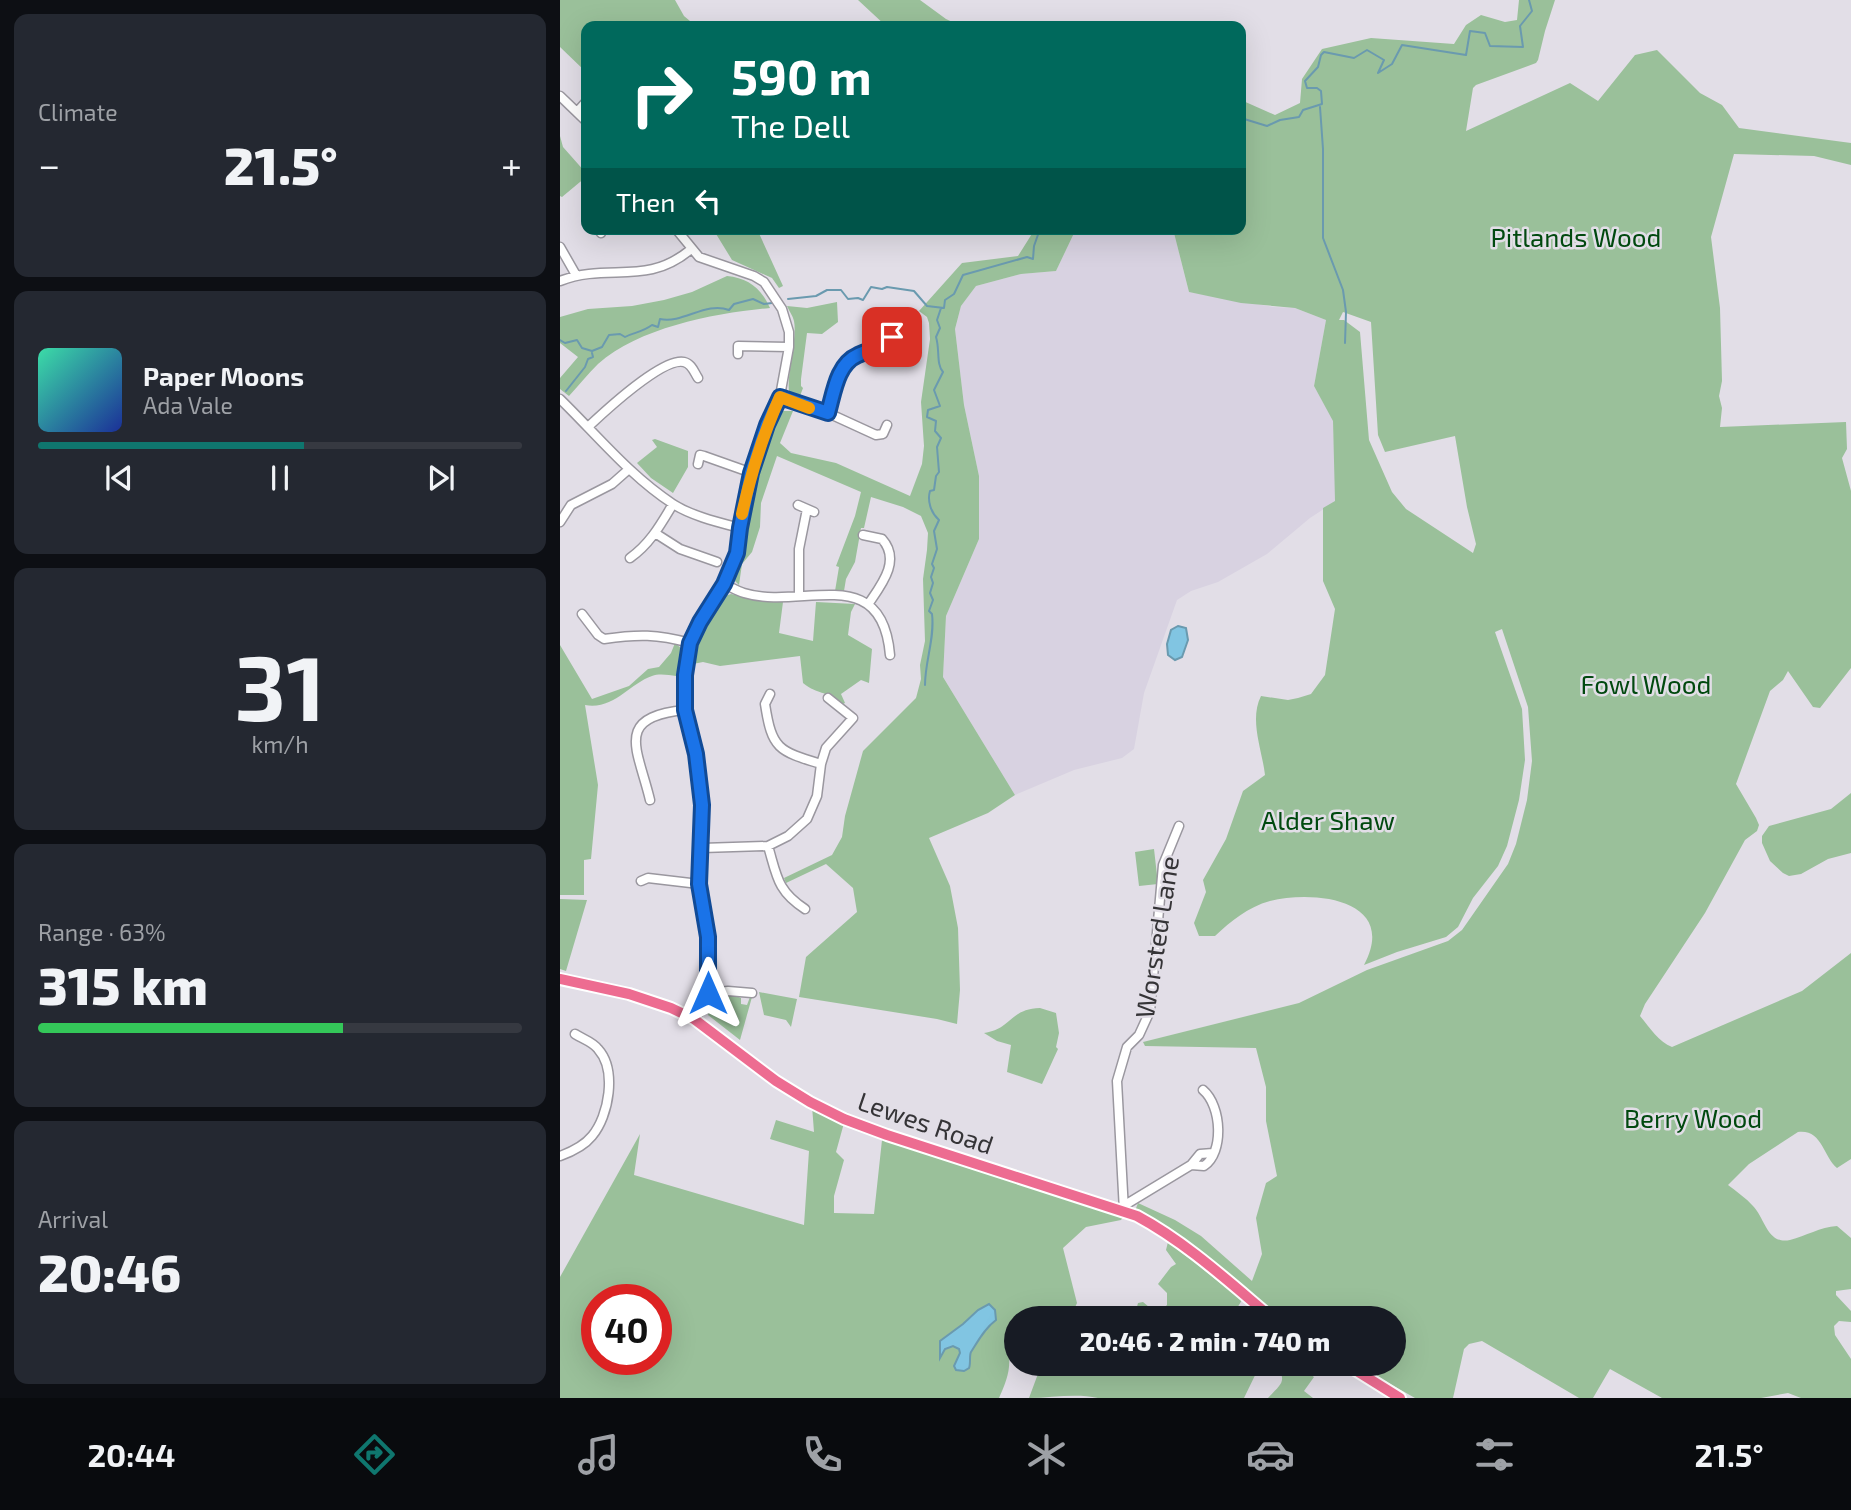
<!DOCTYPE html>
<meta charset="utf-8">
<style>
:root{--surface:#171b24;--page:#242831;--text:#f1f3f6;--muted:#9ea1a6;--line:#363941;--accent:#0f766e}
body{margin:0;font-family:"Exo 2",sans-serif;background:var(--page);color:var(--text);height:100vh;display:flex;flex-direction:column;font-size:26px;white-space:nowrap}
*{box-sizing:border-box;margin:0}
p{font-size:23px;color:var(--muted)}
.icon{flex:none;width:38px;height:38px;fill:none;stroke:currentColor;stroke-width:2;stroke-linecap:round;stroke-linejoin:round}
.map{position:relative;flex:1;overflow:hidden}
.sheet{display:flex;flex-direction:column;gap:14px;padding:14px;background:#0d0f14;width:560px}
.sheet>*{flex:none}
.guide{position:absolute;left:21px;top:21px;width:665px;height:214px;border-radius:14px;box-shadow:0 7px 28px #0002;background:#00695c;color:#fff;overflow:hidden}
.speed{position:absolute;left:21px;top:1284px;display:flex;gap:14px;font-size:35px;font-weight:700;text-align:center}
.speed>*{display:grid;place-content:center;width:91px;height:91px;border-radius:50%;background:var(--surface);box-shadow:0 7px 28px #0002;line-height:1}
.speed .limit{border:10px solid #d22;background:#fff;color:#111}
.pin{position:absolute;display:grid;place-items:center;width:60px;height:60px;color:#fff;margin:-30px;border-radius:14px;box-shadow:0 4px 10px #0006}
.me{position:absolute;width:77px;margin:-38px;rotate:0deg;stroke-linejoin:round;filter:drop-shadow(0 0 5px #0008)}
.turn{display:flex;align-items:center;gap:24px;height:147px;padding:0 35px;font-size:32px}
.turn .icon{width:91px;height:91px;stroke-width:2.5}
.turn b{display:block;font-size:49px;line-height:60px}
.then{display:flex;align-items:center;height:66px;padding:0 35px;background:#0003;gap:14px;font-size:26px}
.big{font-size:52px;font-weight:800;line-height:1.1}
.sheet .card{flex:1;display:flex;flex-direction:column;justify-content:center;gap:10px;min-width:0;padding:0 24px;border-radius:14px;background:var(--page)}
.sheet .dial{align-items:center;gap:0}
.dial b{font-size:91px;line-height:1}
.song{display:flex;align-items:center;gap:21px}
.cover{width:84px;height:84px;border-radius:10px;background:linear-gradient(135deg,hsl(160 70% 55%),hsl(230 70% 35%))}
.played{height:7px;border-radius:4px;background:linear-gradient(90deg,var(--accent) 55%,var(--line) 55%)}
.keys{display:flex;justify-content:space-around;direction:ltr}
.heat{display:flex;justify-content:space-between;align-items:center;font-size:38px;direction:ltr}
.charge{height:10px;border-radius:5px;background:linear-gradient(90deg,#34c759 63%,var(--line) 0)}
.trip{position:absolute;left:444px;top:1306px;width:402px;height:70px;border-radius:35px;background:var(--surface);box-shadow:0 7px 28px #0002;font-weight:800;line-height:70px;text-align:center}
.tabs{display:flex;height:112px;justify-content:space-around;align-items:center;background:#090b0e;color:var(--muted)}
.tabs .icon{width:49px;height:49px}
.tabs .current{color:var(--accent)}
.tabs b{font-size:32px;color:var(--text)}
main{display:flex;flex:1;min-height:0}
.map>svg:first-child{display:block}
.built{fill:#d8d2e1}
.green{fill:#9ac09a;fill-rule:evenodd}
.water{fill:#81c5e2;stroke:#6a9aaf;stroke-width:2}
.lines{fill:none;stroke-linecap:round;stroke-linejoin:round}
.stream{stroke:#6a9aaf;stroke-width:2}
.minor-casing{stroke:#9a979f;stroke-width:11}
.highway-casing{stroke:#fff;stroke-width:14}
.minor{stroke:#fff;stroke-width:8}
.highway{stroke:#ed6c91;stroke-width:10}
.route-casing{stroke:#114b97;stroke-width:18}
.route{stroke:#1a73e8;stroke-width:12}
.slow{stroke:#f59e0b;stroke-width:12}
.labels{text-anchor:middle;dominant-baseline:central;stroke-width:5;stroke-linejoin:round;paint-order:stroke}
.park-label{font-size:26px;fill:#01490f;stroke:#e2dee7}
.street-label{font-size:26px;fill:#353437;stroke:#e2dee7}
</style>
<main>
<section class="sheet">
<div class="card"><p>Climate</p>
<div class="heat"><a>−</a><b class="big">21.5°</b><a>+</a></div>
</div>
<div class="card">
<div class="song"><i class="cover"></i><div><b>Paper Moons</b><p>Ada Vale</p></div></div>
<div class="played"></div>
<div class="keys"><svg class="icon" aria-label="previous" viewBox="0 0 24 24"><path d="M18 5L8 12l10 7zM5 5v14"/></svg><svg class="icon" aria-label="pause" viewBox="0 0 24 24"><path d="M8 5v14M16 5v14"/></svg><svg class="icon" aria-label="next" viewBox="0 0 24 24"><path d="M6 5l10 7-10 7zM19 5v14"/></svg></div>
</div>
<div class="card dial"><b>31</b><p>km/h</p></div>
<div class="card"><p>Range · 63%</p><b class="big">315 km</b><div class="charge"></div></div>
<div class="card"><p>Arrival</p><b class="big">20:46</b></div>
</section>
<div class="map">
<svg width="1291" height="1398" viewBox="0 0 1291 1398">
<rect width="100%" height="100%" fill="#e2dee7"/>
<path class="built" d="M516,229h97l16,63 84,15 22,1 31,12 -12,66 19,34 3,81 -26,17 -43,36 -49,28 -27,9 -14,9 -33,93 -10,56 -12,9 -48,12 -59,25 -72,-118 3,-61 33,-77v-63l-15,-71 -9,-76 6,-23 15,-20 45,-12 35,-3z"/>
<path class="green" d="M0,0h115l9,16 12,10h-110v46l-26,-25z
M298,0h62l26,19 15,7h-75z
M959,0h36l-10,31 -7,29 -2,3 -60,22 -3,3 -7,43 104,-48 28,18 37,-46 22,-5 43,43 22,12 17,23 112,15v22l-37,-9 -80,-2 -23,83 9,71 2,73 -3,15 3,12 -2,19 126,-5 1,27 -5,9 9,33v177l-31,40 -7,-1 -25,-36 -5,9 -13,11 -34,93 20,34 3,7 -2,6 -12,9 -40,73 -60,91 -5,12c10,12 19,26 32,31l130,-56 49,-38v206l-14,9c-14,-12 -15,-39 -39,-36l-49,32 -21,21c9,7 18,13 25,21 12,12 14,39 37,34 16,-4 30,-13 47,-14l14,12v51l-15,2v4l15,16v11l-12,-1 -5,5 1,9 16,24v39h-50l-13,-5 -27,5h-99l-52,-29 -17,29h-14l-97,-57 -13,3 -5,5 -11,49h-38l-62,-35h42v-45h-114l-52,-42 -94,-65 3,-8 37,17 26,16 51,45 10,-27 -6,-36 10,-35 11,-7 -11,-55v-34l-10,-39 -111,-2 -2,-4 156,-39 68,-33 81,-29 14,-11 46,-66 8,-20 11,-44 5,-39 -4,-54 -26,-78 -7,3 27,77 3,51 -6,40 -12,46 -9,20 -25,32 -15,29 -12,10 -49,15 -33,13c35,-66 -50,-75 -94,-64 -22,6 -39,20 -55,35h-16l-5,-13 12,-31 -3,-12 23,-41 17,-48 22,-16c-3,-26 -16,-55 -4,-79l27,4 10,-2 13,-4 14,-19 10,-66 -12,-28v-73l12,-7 -2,-80 -19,-35 12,-66 -31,-12 -54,-5 -52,-11 -16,-63h68v-129l34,15 25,-12 2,-24 20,-30 49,-11 83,6 12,-19 15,-10 24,7 12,-2zM783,312l28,10 7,113 7,17 70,-16 12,71 9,37 -3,9 -67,-44 -14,-17 -23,-52 -9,-108 -16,-12h-5z
M0,136l3,11 23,26v4l-24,20 -2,-1z
M153,229h44l26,57 -4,2 -7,-10 -40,-18z
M475,229h41l-20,42 -35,3 -45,12 -15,20 -6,23 9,76 15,71v63l-33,77 -3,61 72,118 -27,18 -59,25 21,48 8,42 2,62 -3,34 -20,-5 -138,-22 7,-40 51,-45 -4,-24 -27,-24 -40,19 -2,-5 48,-23 10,-18 3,-21 18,-65 53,-53 5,-19 -1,-14 5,-24 -2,-62 4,-29 1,-17 -7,-17 -18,-9 -32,-10 -7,31h-3l-6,34 -9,17 -2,12h-9l4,-24 -3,-1 19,-50 6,-24 -84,-36 -16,47 -1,24 -8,25 -10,12 -3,21 -5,-5 1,-5c4,-18 11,-36 13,-54 4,-32 13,-86 35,-110h10l-13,32 11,10 45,10 74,33 12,-32 2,-18 -3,-44 9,-63 -1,-16 -2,-6 -8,-6 43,-48 56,-7z
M167,276c21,2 34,12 43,32 -54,5 -130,19 -172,56 -10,10 -20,22 -29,32l-9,-7v-11l18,-21 -18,-14v-26l28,-8 44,-3 32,-6 28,-8z
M277,302l1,20 -16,12 -15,-1 -6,46v7l2,2 -3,8 -4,-1 -4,4c-10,-11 6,-58 2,-78 -1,-5 -5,-10 -7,-15l20,2z
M95,439l33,12v16l-15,26 -22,-15 -14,-15 20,-16 -5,-7z
M171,594l30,7 22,1 -4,31 34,8 3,-39 39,2 -4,8 -3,23 24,14 -3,34 -8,-3 -20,14 4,9 -6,3c-14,-18 -20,-10 -36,-23l-3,-27 -80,10 -17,-4 -10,2c4,-19 16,-66 38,-70z
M115,643l7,6 -6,27c-7,-1 -17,-3 -24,0 -23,8 -38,34 -67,29l13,80 -7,74 -7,1v35h-24v-250l32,54 37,-13 19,-17 11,-2 12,-14z
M1291,793v60l-23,6 -27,15 -12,2 -6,-3 -13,-12 -8,-18v-7l7,-10 62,-17z
M594,849l4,35 -19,2 -4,-34z
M0,899l27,1 -21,71 -6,-2z
M199,992l38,7 -6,28 -5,-7 -22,-5z
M174,995l7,3v6l6,1 3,-8h2l-12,43 -32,-25 8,-19z
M480,1008l16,5 3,20 -3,14 2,2 -16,35 -35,-12 4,-27 -14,-4 -13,-8c28,-4 25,-24 56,-25z
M252,1106l32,17 -8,29 8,8 -10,36v17l40,1 8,-74 241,77 -2,3 -35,7 -23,21 14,55 -7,15h-53v19l-9,13c4,18 -2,32 -9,48h-439v-121l80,-143 -6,41 170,50 5,-74 -39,-12 6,-19 38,12zM37,1300h59v60h-59z
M608,1242l74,58 -11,18h-97l4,-15 5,-1 12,10 6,-1 6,-6v-12l-9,-9 13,-17 5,-3 -10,-14z
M482,1363h219l-17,35h-146c-23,-5 -46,0 -69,0z
M714,1363h36l-4,8 8,6 -10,14 9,7h-45c13,-14 21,-17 6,-35z"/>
<path class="water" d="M618,626l8,2 2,12 -6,17 -7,3 -7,-5 -1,-11 4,-14z
M429,1304l6,6 1,10c-11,8 -18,21 -25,32 -2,4 0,11 -2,16l-5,3 -8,-1 -2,-4 6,-13 -1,-4 -6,-3 -8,3 -5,9v-17l23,-17 15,-14z"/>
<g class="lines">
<path class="stream" d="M760,107l3,42v89l20,52 3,22 -1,31
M681,118l26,8 13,-6 19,-3 4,-7 19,-6 -1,-13 -4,-3h-10l-2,-7 13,-14 3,-12 3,-3 30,6 13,-8 17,10 -6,13 14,-9 10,-19 64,10 4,-24 15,2 5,13 33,1 -3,-21 12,-15 -3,-11
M228,299l28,-3 11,-6h14l7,9 10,-1 5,2 8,-13 11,2 5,-2 27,4 13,15 17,2 1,-8 9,-6 9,-19 64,-18 6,2 1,-13 6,-17
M0,340l5,3 12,-3 5,8 10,3 10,-4 7,-12 11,-1 5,3c9,-5 16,-4 27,-12l6,2 2,-8c23,5 46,-18 69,-9l5,-6 19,-5 11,5 8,-1
M6,391l19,-24 3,-8 5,-2 -1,-4
M365,685c0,-24 10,-47 7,-71l-3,-3 4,-11 -3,-7 3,-10 -2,-6 3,-9 -2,-4 5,-15 -3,-18 5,-11c-8,-7 -12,-19 -9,-29l4,-1 2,-14 3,-4 -2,-25 4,-9 -6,-7 1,-10 -9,-4 1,-7 12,-4 -6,-16 9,-18c-7,-8 -3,-22 -7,-35l4,-9 -3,-8 4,-12"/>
<defs>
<path id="minor" d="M0,96l26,25
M17,112l9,-10
M38,229l3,4
M116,229l23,28 55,19 10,6 18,27 7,23v15l-9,49 -13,28 -15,49 -12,55 -3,25 -13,31 -24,38 -10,21 -5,32v35l11,44 6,51 -3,79 9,53v56l-6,15 -8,11
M0,247l16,28
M0,281c49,-19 85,6 130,-31
M178,354v-8l51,1
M220,396l19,9 29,8 48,22 7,-1 4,-9
M0,399c36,35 70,77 113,105 19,12 44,18 67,24
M268,413c6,-21 9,-49 30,-58 17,-8 20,-3 34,-18
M29,426c16,-15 74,-69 95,-64 8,2 10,10 14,16
M138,464l2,-9 4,1 48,17
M238,505l16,7
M0,522l11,-17 41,-21 17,-15
M95,533l25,16 37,13
M303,535l19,4c19,21 0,45 -13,64
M70,558c20,-14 31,-34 43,-54
M164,584c7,3 13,7 20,9 58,18 138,-33 146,62
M239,596v-47l8,-40
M22,614l16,21 6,4c34,-5 53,-5 86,4
M210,694l-5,10c7,45 13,47 56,60
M90,800c-12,-51 -37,-83 35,-90
M208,846c9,30 9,45 37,63
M142,848l66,-2 20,-10 19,-17 10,-23 4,-32 5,-16 27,-30 -25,-20
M81,881l7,-3 51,6
M148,993l20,-2 24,2
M0,1156c11,-4 24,-10 32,-20 17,-20 25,-66 6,-87 -5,-7 -15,-10 -23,-15
M631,1165l9,-11 13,-1
M565,1205l66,-40 13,1c20,-13 18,-60 -1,-76
M564,1211l-7,-130 10,-34 12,-12 11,-24 13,-146 16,-39"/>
<path id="highway" d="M0,979l69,15 42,14 23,11 82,62 34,21 34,17 43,16 250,81c50,27 92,66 135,102
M784,1363l56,35"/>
</defs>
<use href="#minor" class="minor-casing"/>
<use href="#highway" class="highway-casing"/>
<use href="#minor" class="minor"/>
<use href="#highway" class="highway"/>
</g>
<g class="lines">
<defs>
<path id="route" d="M148,993v-56l-9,-53 3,-79 -6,-51 -11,-44v-35l5,-32 10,-21 24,-38 13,-31 3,-25 11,-55 16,-48 13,-28 48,16c6,-21 9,-49 30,-58 17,-8 20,-3 34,-18"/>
</defs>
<use href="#route" class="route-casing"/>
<use href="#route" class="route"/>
<path class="slow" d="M182,514c9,-41 21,-80 38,-117l29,11"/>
</g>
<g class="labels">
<g class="park-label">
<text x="1016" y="236">Pitlands Wood</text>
<text x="1086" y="683">Fowl Wood</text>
<text x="768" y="819">Alder Shaw</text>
<text x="1133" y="1117">Berry Wood</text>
</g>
<g class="street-label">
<text transform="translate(596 937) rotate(-81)">Worsted Lane</text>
<text transform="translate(366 1122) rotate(19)">Lewes Road</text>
</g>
</g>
</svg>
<div class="speed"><div class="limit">40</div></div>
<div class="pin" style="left:332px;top:337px;background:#d93025"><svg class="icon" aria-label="arrive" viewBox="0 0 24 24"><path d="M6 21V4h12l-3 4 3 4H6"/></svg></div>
<svg class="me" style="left:148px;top:993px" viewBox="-20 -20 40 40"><path d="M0-17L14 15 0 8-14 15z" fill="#1a73e8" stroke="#fff" stroke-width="4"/></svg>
<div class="trip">20:46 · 2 min · 740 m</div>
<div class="guide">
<div class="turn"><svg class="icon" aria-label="right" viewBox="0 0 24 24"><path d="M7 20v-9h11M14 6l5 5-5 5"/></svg><div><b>590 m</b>The Dell</div></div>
<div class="then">Then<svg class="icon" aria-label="left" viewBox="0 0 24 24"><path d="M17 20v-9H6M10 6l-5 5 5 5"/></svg></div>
</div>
</div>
</main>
<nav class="tabs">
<b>20:44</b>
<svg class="icon current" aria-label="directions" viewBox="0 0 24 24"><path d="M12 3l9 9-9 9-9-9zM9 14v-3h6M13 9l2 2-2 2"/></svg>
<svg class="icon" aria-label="music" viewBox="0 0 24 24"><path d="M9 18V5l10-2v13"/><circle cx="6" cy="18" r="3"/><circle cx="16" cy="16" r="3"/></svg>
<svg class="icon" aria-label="phone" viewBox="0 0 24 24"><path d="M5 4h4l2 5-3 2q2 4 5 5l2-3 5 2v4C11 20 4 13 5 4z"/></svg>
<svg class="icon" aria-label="climate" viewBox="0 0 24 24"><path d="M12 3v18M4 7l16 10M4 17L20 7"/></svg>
<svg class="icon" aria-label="car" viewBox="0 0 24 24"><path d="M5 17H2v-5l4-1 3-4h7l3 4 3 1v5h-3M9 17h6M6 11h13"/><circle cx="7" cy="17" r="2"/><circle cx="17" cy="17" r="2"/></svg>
<svg class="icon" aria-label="filters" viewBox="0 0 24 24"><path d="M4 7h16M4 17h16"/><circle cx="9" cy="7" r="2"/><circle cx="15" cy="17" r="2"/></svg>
<b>21.5°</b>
</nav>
